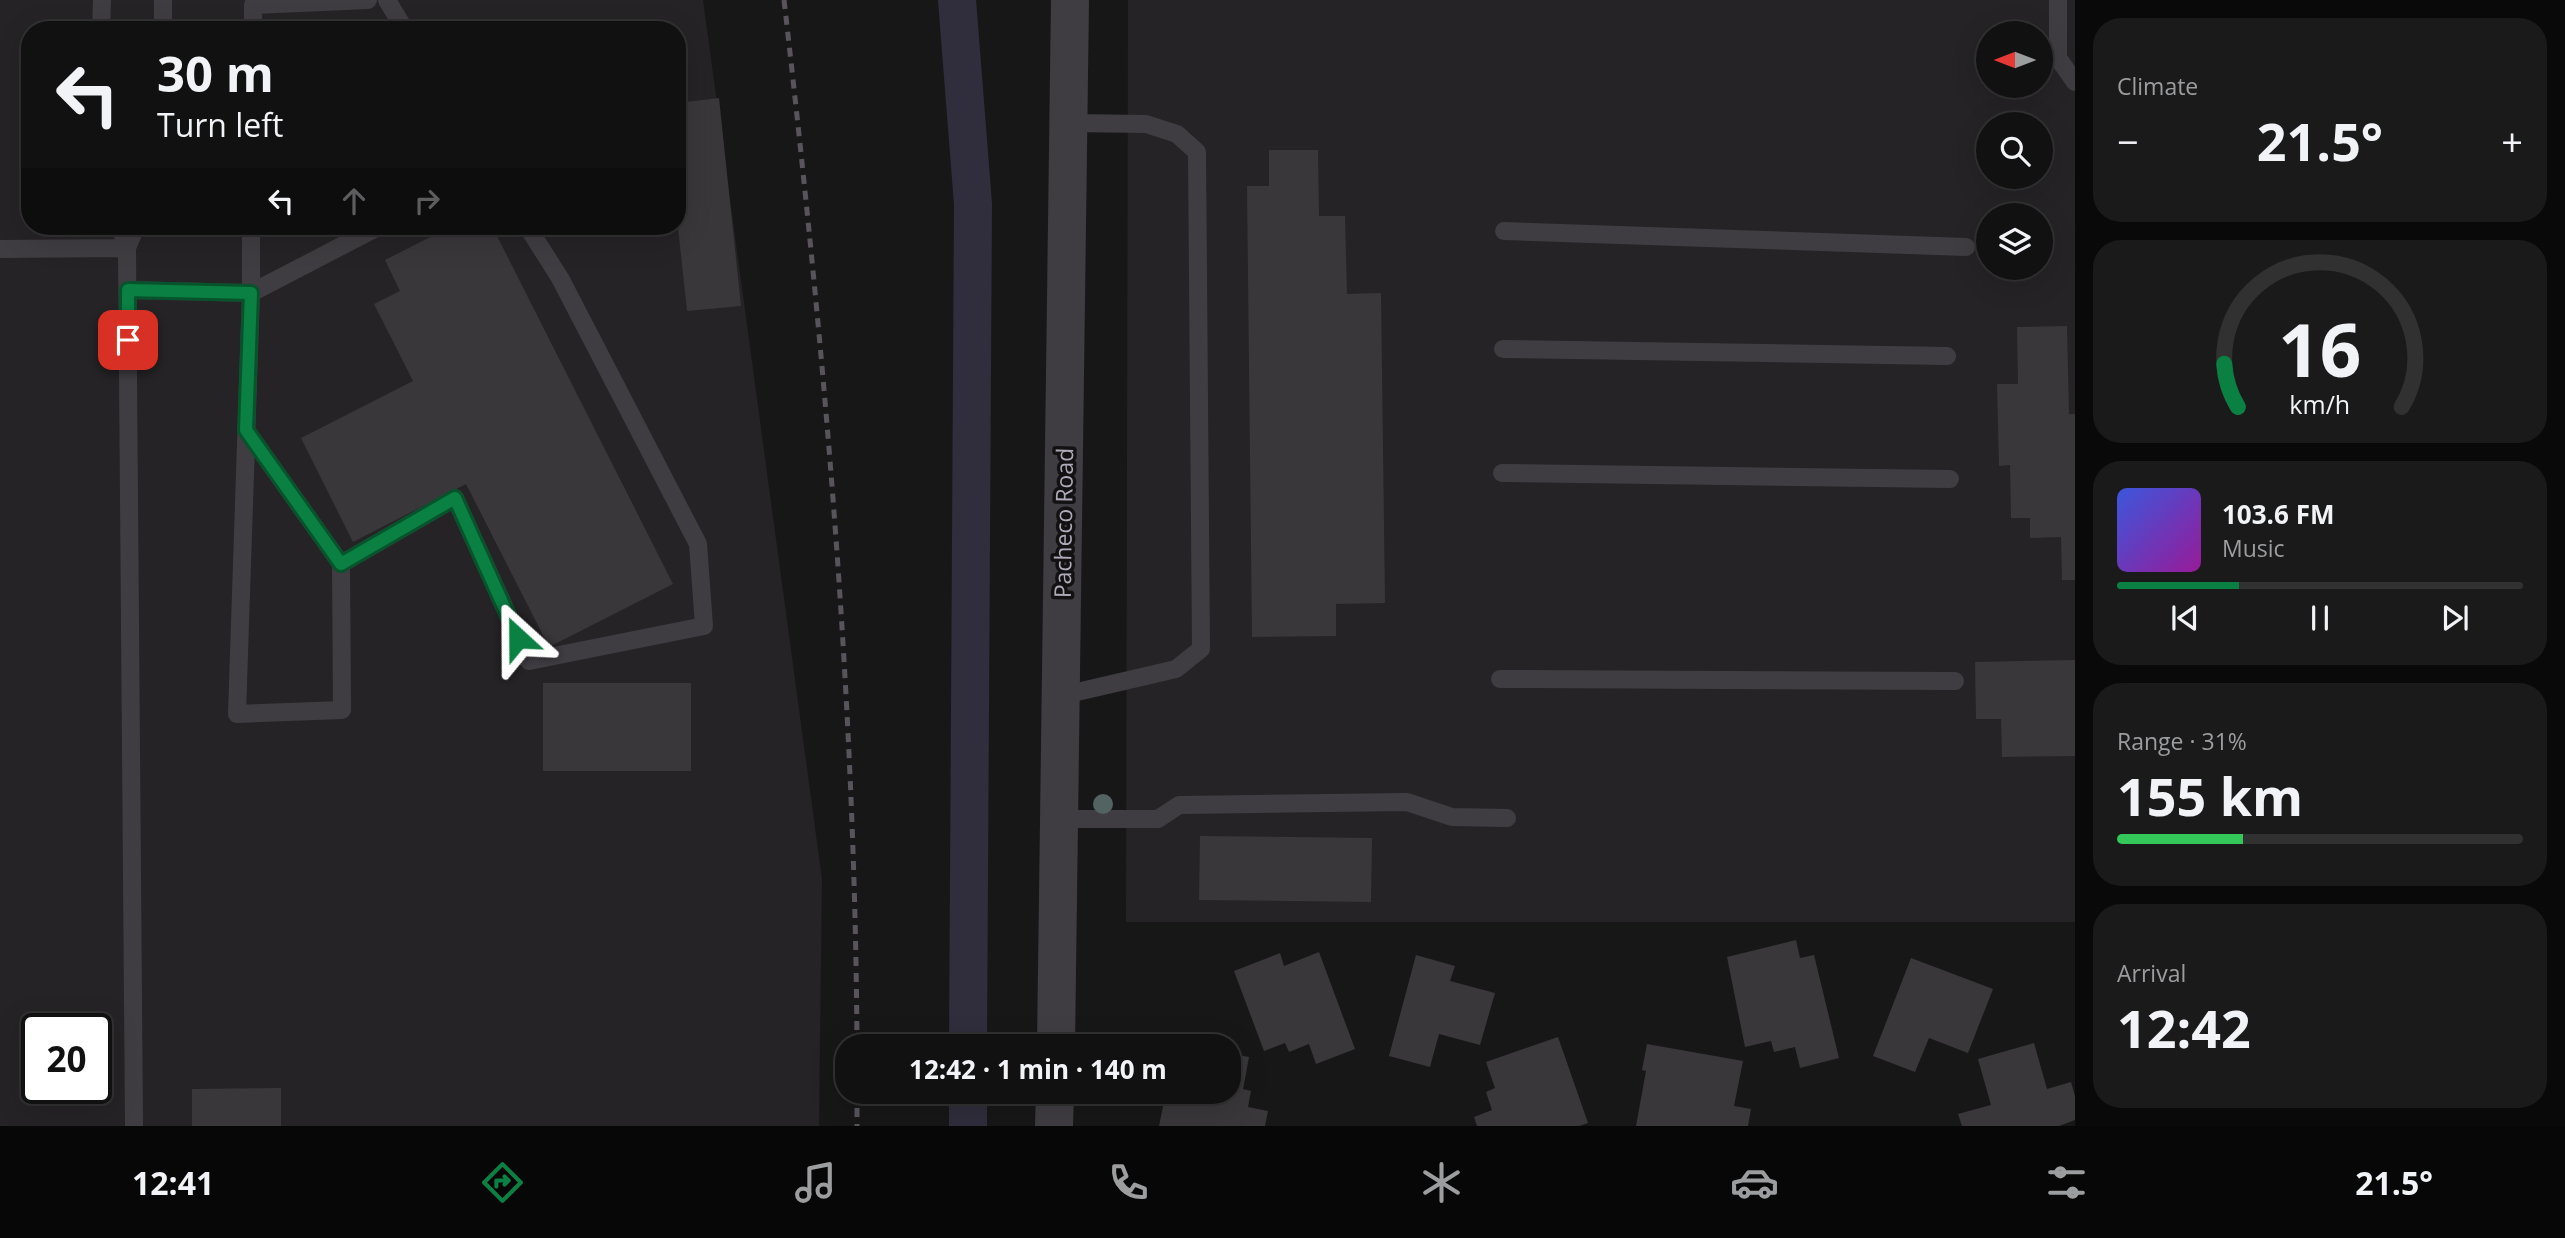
<!DOCTYPE html>
<meta charset="utf-8">
<style>
:root{--surface:#121112;--page:#1b1a1b;--text:#f1f3f6;--muted:#9c9d9f;--line:#313132;--accent:#0b8043}
body{margin:0;font-family:"Open Sans",sans-serif;background:var(--page);color:var(--text);height:100vh;display:flex;flex-direction:column;font-size:26px;white-space:nowrap}
*{box-sizing:border-box;margin:0}
p{font-size:23px;color:var(--muted)}
.icon{flex:none;width:38px;height:38px;fill:none;stroke:currentColor;stroke-width:2;stroke-linecap:round;stroke-linejoin:round}
.map{position:relative;flex:1;overflow:hidden}
.side{display:flex;flex-direction:column;gap:18px;padding:18px;background:#0a090a;width:490px}
.side>*{flex:none}
.top-card{position:absolute;left:21px;top:21px;width:665px;height:214px;border-radius:28px;box-shadow:0 7px 28px #0002,0 0 0 2px var(--line);background:#121112;color:var(--text);overflow:hidden}
.needle{width:46px;rotate:270deg}
.buttons{position:absolute;left:1976px;top:21px;display:grid;gap:14px}
.buttons a{display:grid;place-items:center;width:77px;height:77px;border-radius:50%;background:var(--surface);box-shadow:0 7px 28px #0002,0 0 0 2px var(--line);font-size:35px}
.speed{position:absolute;left:21px;top:1013px;display:flex;gap:14px;font-size:35px;font-weight:700;text-align:center}
.speed>*{display:grid;place-content:center;width:91px;height:91px;border-radius:50%;background:var(--surface);box-shadow:0 7px 28px #0002,0 0 0 2px var(--line);line-height:1}
.speed .limit{border:4px solid #111;border-radius:10px;background:#fff;color:#111}
.pin{position:absolute;display:grid;place-items:center;width:60px;height:60px;color:#fff;margin:-30px;border-radius:14px;box-shadow:0 4px 10px #0006}
.me{position:absolute;width:77px;margin:-38px;rotate:336deg;stroke-linejoin:round;filter:drop-shadow(0 0 5px #0008)}
.turn{display:flex;align-items:center;gap:24px;height:147px;padding:0 21px;font-size:32px}
.turn .icon{width:91px;height:91px;stroke-width:2.5}
.turn b{display:block;font-size:49px;line-height:60px}
.lanes{display:flex;align-items:center;height:66px;padding:0 21px;background:#0003;justify-content:center;gap:35px;direction:ltr}
.lanes .off{opacity:.35}
.big{font-size:52px;font-weight:700;line-height:1.1}
.side .tile{flex:1;display:flex;flex-direction:column;justify-content:center;gap:10px;min-width:0;padding:0 24px;border-radius:28px;background:var(--page)}
.side .dial{align-items:center;gap:0}
.dial svg{height:182px;overflow:visible;fill:none;stroke:var(--line);stroke-width:7;stroke-linecap:round;text-anchor:middle}
.dial text{fill:var(--text);stroke:none}
.song{display:flex;align-items:center;gap:21px}
.cover{width:84px;height:84px;border-radius:10px;background:linear-gradient(135deg,hsl(230 70% 55%),hsl(300 70% 35%))}
.played{height:7px;border-radius:4px;background:linear-gradient(90deg,var(--accent) 30%,var(--line) 30%)}
.keys{display:flex;justify-content:space-around;direction:ltr}
.heat{display:flex;justify-content:space-between;align-items:center;font-size:38px;direction:ltr}
.charge{height:10px;border-radius:5px;background:linear-gradient(90deg,#34c759 31%,var(--line) 0)}
.trip{position:absolute;left:835px;top:1034px;width:406px;height:70px;border-radius:28px;background:var(--surface);box-shadow:0 7px 28px #0002,0 0 0 2px var(--line);font-weight:700;line-height:70px;text-align:center}
.tab-bar{display:flex;height:112px;justify-content:space-around;align-items:center;background:#070707;color:var(--muted)}
.tab-bar .icon{width:49px;height:49px}
.tab-bar .selected{color:var(--accent)}
.tab-bar b{font-size:32px;color:var(--text)}
main{display:flex;flex:1;min-height:0}
.map>svg:first-child{display:block}
.built{fill:#252325;fill-rule:evenodd}
.lines{fill:none;stroke-linecap:round;stroke-linejoin:round}
.canal{stroke:#302d3c;stroke-width:38}
.building{fill:#39373a}
.service{stroke:#403d42;stroke-width:18}
.tertiary{stroke:#403d42;stroke-width:38}
.rail{stroke:#59545c;stroke-width:5;stroke-dasharray:9 7;stroke-linecap:butt}
.tree{fill:#526361}
.route-casing{stroke:#07532c;stroke-width:18}
.route{stroke:#0b8043;stroke-width:12}
.labels{text-anchor:middle;dominant-baseline:central;stroke-width:7;stroke-linejoin:round;paint-order:stroke}
.street-label{font-size:23px;fill:#b0a9b8;stroke:#131213}
</style>
<main>
<div class="map">
<svg width="2075" height="1126" viewBox="0 0 2075 1126">
<rect width="100%" height="100%" fill="#181718"/>
<path class="built" d="M0,0h703l119,879 -3,247h-819zM30,30h647v196h-647zM37,1029h59v59h-59z
M1128,0h947v922h-949zM1988,33h52v53h-52zM1988,124h52v53h-52zM1988,215h52v53h-52z"/>
<g class="lines">
<path class="canal" d="M957,0l16,204 -5,842
M968,1126v-34"/>
</g>
<path class="building" d="M719,98l22,208 -54,5 -10,-93v-115z
M1269,150h49l1,66h26l2,78 34,-1 4,310 -49,1v32l-84,1 -5,-451h22z
M452,226h40l181,358 -124,63 -83,-163 -113,58 -52,-104 112,-57 -39,-77 26,-13 -15,-31z
M2067,326l2,88h6v166h-13l-1,-43 -31,1v-20h-19l-1,-53 -11,1 -2,-82h21l-1,-57z
M2075,660v96l-73,1 -1,-38h-25l-1,-57z
M543,683h148v88h-148z
M1200,836l172,2 -1,64 -172,-2z
M1796,940l4,18 14,-3 25,103 -39,10 -5,-21 -21,5 -3,-11 -26,6 -18,-90z
M1319,952l36,97 -39,15 -7,-20 -20,8 -4,-9 -21,8 -30,-80 46,-18 4,13z
M1416,955l39,11 -5,15 45,12 -15,52 -41,-11 -9,33 -41,-11z
M1911,958l82,31 -25,64 -39,-15 -14,34 -42,-16z
M1558,1037l30,86 -9,3h-102l-3,-9 18,-7 -6,-18 9,-4 -9,-26z
M2034,1043l13,46 24,-7 4,14v24l-16,6h-97l-4,-12 33,-9 -13,-46z
M1647,1044l96,17 -9,45 17,3 -3,17h-112l10,-55 -4,-1z
M1228,1053l21,4 -6,32 8,2 -3,16 20,4 -3,15h-106l7,-34h62z
M281,1088v38h-89v-37z"/>
<g class="lines">
<path class="service" d="M387,0l18,30
M2058,0v58l17,24
M101,30l1,-30
M163,30v-30
M253,30v-25l115,-5
M120,226l7,22 7,878
M251,226v67l129,-67
M1504,231l462,16
M127,248l9,-22
M0,249l127,-1
M128,290l123,3 -14,421 105,-4 -1,-146 -95,-134
M1503,349l444,7
M1502,473l448,6
M341,564l114,-66 74,163 175,-35 -6,-82 -138,-266 -33,-52
M1500,679l455,2
M1060,696l116,-27 25,-20 -4,-497 -20,-18 -31,-10 -78,-1
M1059,819h99l21,-14 228,-3 45,15 55,1"/>
<path class="tertiary" d="M1056,1046l14,-1046
M1054,1126l1,-34"/>
<path class="rail" d="M784,0c40,347 71,696 73,1046
M857,1092v34"/>
</g>
<circle class="tree" cx="1103" cy="804" r="10"/>
<g class="lines">
<defs>
<path id="route" d="M128,340v-50l123,3 -5,137 95,134 114,-66 63,140"/>
</defs>
<use href="#route" class="route-casing"/>
<use href="#route" class="route"/>
</g>
<g class="labels">
<g class="street-label">
<text transform="translate(1063 523) rotate(-89)">Pacheco Road</text>
</g>
</g>
</svg>
<div class="buttons">
<a><svg class="needle" viewBox="-14 -14 28 28"><path d="M0-13l5 13h-10z" fill="#e53935"/><path d="M0 13l5-13h-10z" fill="#9c9d9f"/></svg></a>
<a><svg class="icon" aria-label="search" viewBox="0 0 24 24"><circle cx="10" cy="10" r="6"/><path d="M15 15l6 6"/></svg></a>
<a><svg class="icon" aria-label="layers" viewBox="0 0 24 24"><path d="M12 4l9 5-9 5-9-5zM3 14l9 5 9-5"/></svg></a>
</div>
<div class="speed"><div class="limit">20</div></div>
<div class="pin" style="left:128px;top:340px;background:#d93025"><svg class="icon" aria-label="arrive" viewBox="0 0 24 24"><path d="M6 21V4h12l-3 4 3 4H6"/></svg></div>
<svg class="me" style="left:518px;top:638px" viewBox="-20 -20 40 40"><path d="M0-17L14 15 0 8-14 15z" fill="#0b8043" stroke="#fff" stroke-width="4"/></svg>
<div class="trip">12:42 · 1 min · 140 m</div>
<div class="top-card">
<div class="turn"><svg class="icon" aria-label="left" viewBox="0 0 24 24"><path d="M17 20v-9H6M10 6l-5 5 5 5"/></svg><div><b>30 m</b>Turn left</div></div>
<div class="lanes"><svg class="icon" aria-label="left" viewBox="0 0 24 24"><path d="M17 20v-9H6M10 6l-5 5 5 5"/></svg><svg class="icon off" aria-label="ahead" viewBox="0 0 24 24"><path d="M12 20V5M6 11l6-6 6 6"/></svg><svg class="icon off" aria-label="right" viewBox="0 0 24 24"><path d="M7 20v-9h11M14 6l5 5-5 5"/></svg></div>
</div>
</div>
<section class="side">
<div class="tile"><p>Climate</p>
<div class="heat"><a>−</a><b class="big">21.5°</b><a>+</a></div>
</div>
<div class="tile dial"><svg viewBox="0 0 100 80">
<path d="M14 69A42 42 0 1 1 86 69"/>
<path d="M14 69A42 42 0 0 1 8 50" stroke="#0b8043"/>
<text x="50" y="56" font-size="32" font-weight="700">16</text>
<text x="50" y="72" font-size="11">km/h</text>
</svg></div>
<div class="tile">
<div class="song"><i class="cover"></i><div><b>103.6 FM</b><p>Music</p></div></div>
<div class="played"></div>
<div class="keys"><svg class="icon" aria-label="previous" viewBox="0 0 24 24"><path d="M18 5L8 12l10 7zM5 5v14"/></svg><svg class="icon" aria-label="pause" viewBox="0 0 24 24"><path d="M8 5v14M16 5v14"/></svg><svg class="icon" aria-label="next" viewBox="0 0 24 24"><path d="M6 5l10 7-10 7zM19 5v14"/></svg></div>
</div>
<div class="tile"><p>Range · 31%</p><b class="big">155 km</b><div class="charge"></div></div>
<div class="tile"><p>Arrival</p><b class="big">12:42</b></div>
</section>
</main>
<nav class="tab-bar">
<b>12:41</b>
<svg class="icon selected" aria-label="directions" viewBox="0 0 24 24"><path d="M12 3l9 9-9 9-9-9zM9 14v-3h6M13 9l2 2-2 2"/></svg>
<svg class="icon" aria-label="music" viewBox="0 0 24 24"><path d="M9 18V5l10-2v13"/><circle cx="6" cy="18" r="3"/><circle cx="16" cy="16" r="3"/></svg>
<svg class="icon" aria-label="phone" viewBox="0 0 24 24"><path d="M5 4h4l2 5-3 2q2 4 5 5l2-3 5 2v4C11 20 4 13 5 4z"/></svg>
<svg class="icon" aria-label="climate" viewBox="0 0 24 24"><path d="M12 3v18M4 7l16 10M4 17L20 7"/></svg>
<svg class="icon" aria-label="car" viewBox="0 0 24 24"><path d="M5 17H2v-5l4-1 3-4h7l3 4 3 1v5h-3M9 17h6M6 11h13"/><circle cx="7" cy="17" r="2"/><circle cx="17" cy="17" r="2"/></svg>
<svg class="icon" aria-label="filters" viewBox="0 0 24 24"><path d="M4 7h16M4 17h16"/><circle cx="9" cy="7" r="2"/><circle cx="15" cy="17" r="2"/></svg>
<b>21.5°</b>
</nav>
